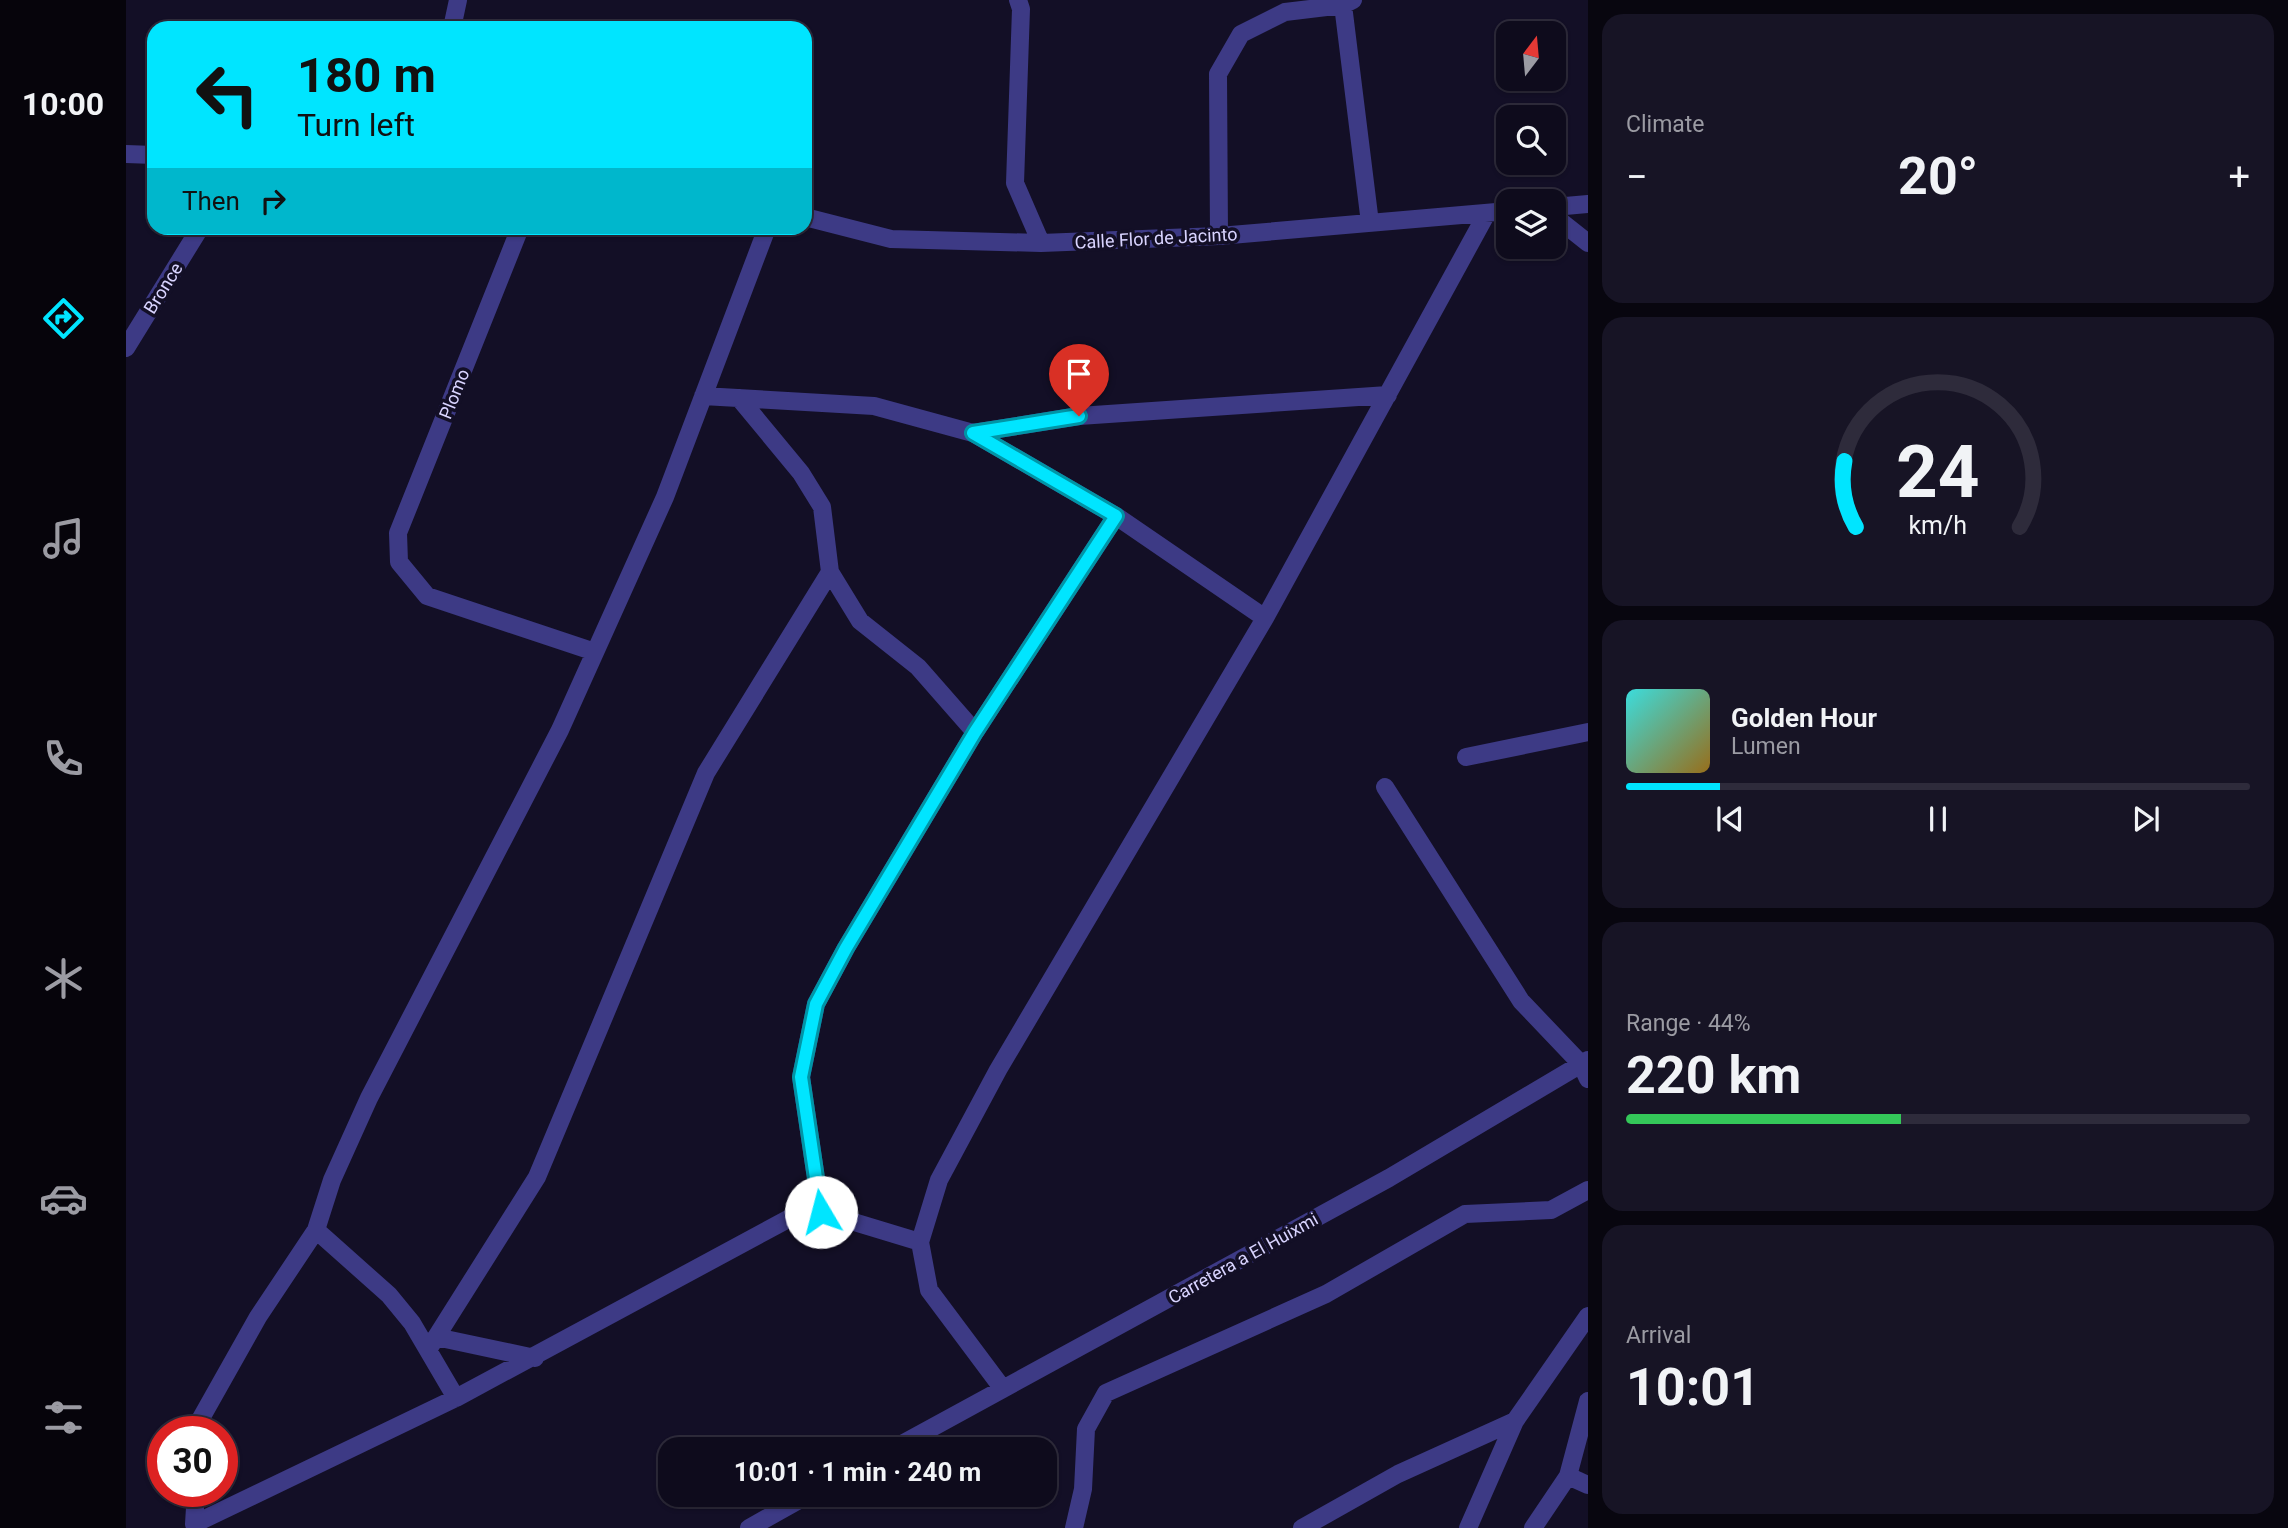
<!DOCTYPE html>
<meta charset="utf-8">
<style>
:root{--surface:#0e0b1c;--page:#171425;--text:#f1f3f6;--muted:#9b9ba3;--line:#2e2b3b;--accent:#00e5ff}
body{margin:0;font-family:Roboto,sans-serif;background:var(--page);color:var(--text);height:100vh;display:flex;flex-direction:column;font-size:26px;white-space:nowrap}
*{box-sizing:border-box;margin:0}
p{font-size:23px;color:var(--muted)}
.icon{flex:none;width:38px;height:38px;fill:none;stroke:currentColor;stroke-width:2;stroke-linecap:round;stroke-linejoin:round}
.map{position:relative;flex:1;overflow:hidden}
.side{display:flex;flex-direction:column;gap:14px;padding:14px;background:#08060f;width:700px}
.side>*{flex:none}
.top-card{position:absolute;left:21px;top:21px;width:665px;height:214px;border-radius:21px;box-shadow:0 2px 5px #0004,0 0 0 2px var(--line);background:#00e5ff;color:#111;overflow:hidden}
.needle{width:46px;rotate:16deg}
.buttons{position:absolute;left:1370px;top:21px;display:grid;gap:14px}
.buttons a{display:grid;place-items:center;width:70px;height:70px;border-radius:14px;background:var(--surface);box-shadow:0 2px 5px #0004,0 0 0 2px var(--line);font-size:35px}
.speed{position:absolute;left:21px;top:1416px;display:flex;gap:14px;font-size:35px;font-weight:700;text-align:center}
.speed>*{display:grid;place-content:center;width:91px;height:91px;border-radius:50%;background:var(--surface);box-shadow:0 2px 5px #0004,0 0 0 2px var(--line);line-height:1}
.speed .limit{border:10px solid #d22;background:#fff;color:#111}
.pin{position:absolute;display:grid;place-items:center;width:60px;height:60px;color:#fff;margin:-72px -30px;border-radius:50% 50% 50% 0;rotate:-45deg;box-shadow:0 0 7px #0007}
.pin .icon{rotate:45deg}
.me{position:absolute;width:77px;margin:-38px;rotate:352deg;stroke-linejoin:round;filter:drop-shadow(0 0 5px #0008)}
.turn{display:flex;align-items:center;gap:24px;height:147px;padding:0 35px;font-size:32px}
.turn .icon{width:91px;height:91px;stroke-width:2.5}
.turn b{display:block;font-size:49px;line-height:60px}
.then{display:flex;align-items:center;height:66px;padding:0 35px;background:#0003;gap:14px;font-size:26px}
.big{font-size:52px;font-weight:700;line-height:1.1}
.side .card{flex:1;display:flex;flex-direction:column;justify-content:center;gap:10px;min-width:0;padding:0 24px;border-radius:21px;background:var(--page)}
.side .dial{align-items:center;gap:0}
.dial svg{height:182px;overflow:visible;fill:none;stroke:var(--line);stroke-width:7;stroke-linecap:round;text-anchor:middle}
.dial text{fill:var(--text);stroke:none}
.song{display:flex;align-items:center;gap:21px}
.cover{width:84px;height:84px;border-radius:10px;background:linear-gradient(135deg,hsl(180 70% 55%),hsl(40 70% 35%))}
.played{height:7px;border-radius:4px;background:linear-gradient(90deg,var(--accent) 15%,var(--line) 15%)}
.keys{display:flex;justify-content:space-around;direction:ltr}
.heat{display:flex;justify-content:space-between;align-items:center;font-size:38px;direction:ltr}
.charge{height:10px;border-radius:5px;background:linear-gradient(90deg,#34c759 44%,var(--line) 0)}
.trip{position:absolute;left:532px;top:1437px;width:399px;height:70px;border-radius:21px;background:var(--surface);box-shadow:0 2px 5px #0004,0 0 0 2px var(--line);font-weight:700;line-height:70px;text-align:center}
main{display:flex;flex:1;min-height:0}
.tab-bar{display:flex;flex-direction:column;width:126px;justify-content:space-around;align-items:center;background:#06040b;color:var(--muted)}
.tab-bar .icon{width:49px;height:49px}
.tab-bar .active{color:var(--accent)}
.tab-bar b{font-size:32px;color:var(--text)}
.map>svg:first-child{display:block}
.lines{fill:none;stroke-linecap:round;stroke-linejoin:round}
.minor{stroke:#3d3a85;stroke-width:18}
.route-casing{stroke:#0095a6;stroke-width:18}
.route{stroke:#00e5ff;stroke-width:12}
.labels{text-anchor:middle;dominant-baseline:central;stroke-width:7;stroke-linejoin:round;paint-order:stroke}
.street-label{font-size:18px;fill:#d9d4ff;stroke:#130f26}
</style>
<main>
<nav class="tab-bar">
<b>10:00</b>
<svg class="icon active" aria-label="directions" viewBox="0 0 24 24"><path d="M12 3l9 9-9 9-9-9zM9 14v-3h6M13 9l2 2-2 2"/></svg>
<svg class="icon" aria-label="music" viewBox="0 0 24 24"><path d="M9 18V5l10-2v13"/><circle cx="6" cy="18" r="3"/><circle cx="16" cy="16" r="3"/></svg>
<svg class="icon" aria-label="phone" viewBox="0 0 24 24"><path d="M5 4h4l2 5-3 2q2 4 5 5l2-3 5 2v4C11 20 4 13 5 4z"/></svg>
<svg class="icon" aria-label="climate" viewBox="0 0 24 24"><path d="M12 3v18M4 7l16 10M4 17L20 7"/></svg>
<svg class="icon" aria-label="car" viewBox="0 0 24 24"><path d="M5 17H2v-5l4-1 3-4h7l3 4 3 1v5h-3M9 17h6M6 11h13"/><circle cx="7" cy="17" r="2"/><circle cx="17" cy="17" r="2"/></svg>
<svg class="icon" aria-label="filters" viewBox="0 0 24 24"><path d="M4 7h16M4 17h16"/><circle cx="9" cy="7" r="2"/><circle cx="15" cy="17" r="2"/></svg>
</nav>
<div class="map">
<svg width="1462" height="1528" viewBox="0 0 1462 1528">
<rect width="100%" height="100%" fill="#130f26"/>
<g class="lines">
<path class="minor" d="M892,0l3,9 -6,174 26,60
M1217,5l27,218
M326,28l6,-28
M0,154l28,1
M1428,207l34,-3
M1428,216l34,27
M679,217l86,22 150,4 178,-7 289,-25
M394,228l-122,305 1,29 28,34 168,56
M1093,236l-1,-162 23,-40 44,-22 58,-7 10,-5
M0,348l74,-120
M577,396l171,10 99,27 143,83 149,102
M613,398l62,75 21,34 8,65 30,49 58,46 57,65
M847,433l106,-17 309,-21
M1340,757l122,-25
M1259,787l136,214 60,63 7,15
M695,1212l-20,-135 15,-73 30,-56 129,-216 141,-216
M310,1337l99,21
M302,1350l109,-173 169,-404 124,-201
M877,1389l-74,-99 -9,-48 19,-62 59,-110 267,-452 222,-405
M330,1398l-44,-75 -23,-28 -73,-65 16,-50 37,-82 191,-368 105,-233 102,-269
M74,1432v-12l58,-103 58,-87
M767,1449l496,-271 199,-118
M1442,1476l20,9
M70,1491l-2,33 2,4
M68,1524l262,-126 334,-180 31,-6 99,30
M623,1528l61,-34
M948,1528l9,-39 3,-60 20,-36 220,-99 139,-80 86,-4 37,-20
M1176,1528l96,-54 117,-53
M1342,1528l47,-107 73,-105
M1407,1528l35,-52 20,-75"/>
</g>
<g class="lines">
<defs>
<path id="route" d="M695,1212l-20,-135 15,-73 30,-56 129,-216 141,-216 -143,-83 106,-17"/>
</defs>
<use href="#route" class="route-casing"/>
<use href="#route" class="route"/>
</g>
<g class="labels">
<g class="street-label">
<text transform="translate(1030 238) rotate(-3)">Calle Flor de Jacinto</text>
<text transform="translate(37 288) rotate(-58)">Bronce</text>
<text transform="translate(328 394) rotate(-68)">Plomo</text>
<text transform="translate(1117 1258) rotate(-29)">Carretera a El Huixmi</text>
</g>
</g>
</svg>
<div class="buttons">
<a><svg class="needle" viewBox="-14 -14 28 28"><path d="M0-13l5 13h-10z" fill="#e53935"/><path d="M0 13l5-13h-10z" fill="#9b9ba3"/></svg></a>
<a><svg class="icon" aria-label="search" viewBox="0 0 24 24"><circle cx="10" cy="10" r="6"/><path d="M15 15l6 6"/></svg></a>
<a><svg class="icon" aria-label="layers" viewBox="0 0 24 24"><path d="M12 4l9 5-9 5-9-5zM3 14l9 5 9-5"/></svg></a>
</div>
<div class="speed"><div class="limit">30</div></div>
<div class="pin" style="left:953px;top:416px;background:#d93025"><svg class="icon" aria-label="arrive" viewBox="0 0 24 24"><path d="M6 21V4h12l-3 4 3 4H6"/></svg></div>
<svg class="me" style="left:695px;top:1212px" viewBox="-20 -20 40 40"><circle r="19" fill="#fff"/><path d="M0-13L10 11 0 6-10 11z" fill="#00e5ff"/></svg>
<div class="trip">10:01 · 1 min · 240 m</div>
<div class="top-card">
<div class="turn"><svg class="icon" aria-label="left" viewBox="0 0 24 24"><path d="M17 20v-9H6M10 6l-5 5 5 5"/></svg><div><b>180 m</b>Turn left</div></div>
<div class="then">Then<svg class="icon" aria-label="right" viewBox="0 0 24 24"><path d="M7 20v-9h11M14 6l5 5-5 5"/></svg></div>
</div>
</div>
<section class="side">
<div class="card"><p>Climate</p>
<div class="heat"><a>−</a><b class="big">20°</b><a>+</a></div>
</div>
<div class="card dial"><svg viewBox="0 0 100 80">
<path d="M14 69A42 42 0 1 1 86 69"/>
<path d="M14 69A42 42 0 0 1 9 40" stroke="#00e5ff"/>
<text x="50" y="56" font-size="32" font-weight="700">24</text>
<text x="50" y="72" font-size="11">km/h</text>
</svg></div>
<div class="card">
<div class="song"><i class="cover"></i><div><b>Golden Hour</b><p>Lumen</p></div></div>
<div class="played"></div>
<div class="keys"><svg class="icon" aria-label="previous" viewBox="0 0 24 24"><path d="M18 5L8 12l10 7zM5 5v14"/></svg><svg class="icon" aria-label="pause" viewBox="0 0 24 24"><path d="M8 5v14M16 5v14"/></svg><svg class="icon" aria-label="next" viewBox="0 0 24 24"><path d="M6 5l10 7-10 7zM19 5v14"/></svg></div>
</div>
<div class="card"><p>Range · 44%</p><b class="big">220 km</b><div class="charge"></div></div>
<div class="card"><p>Arrival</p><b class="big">10:01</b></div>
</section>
</main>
